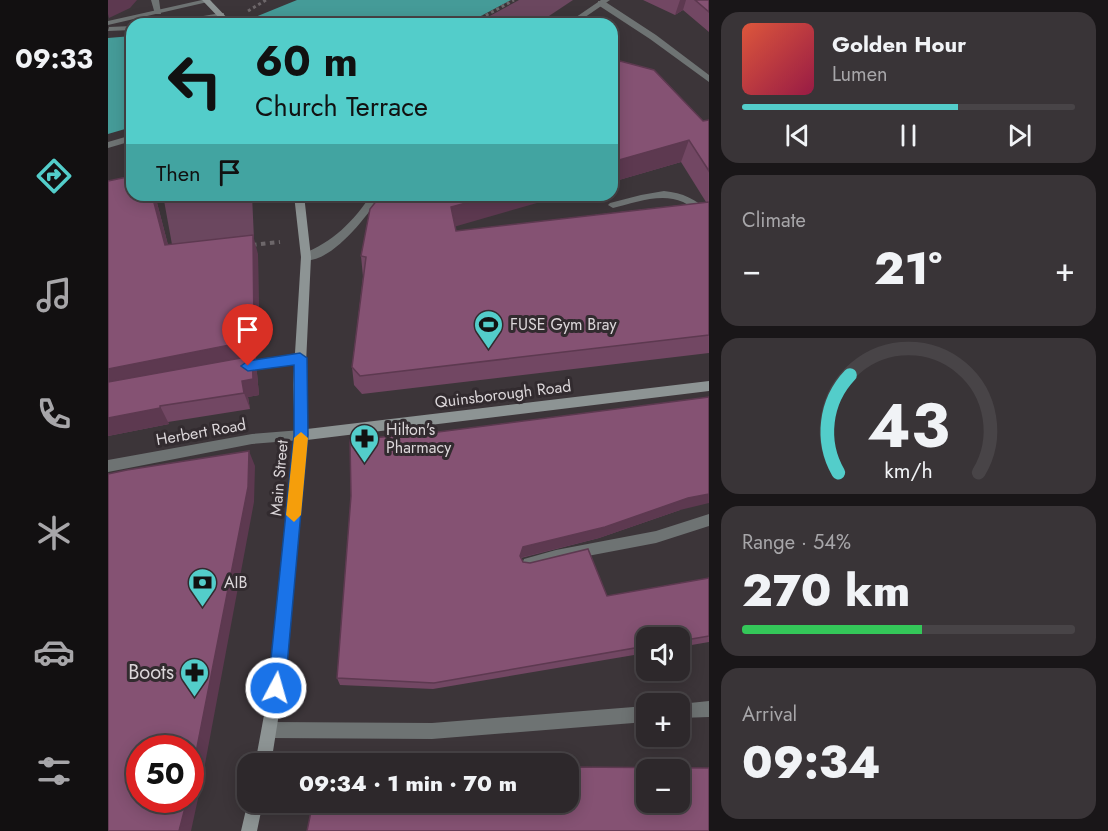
<!DOCTYPE html>
<meta charset="utf-8">
<style>
:root{--surface:#2d282b;--page:#393437;--text:#f1f3f6;--muted:#a7a6a9;--line:#484447;--accent:#53cdca}
body{margin:0;font-family:Jost,sans-serif;background:var(--page);color:var(--text);height:100vh;display:flex;flex-direction:column;font-size:22px;white-space:nowrap}
*{box-sizing:border-box;margin:0}
p{font-size:20px;color:var(--muted)}
.icon{flex:none;width:33px;height:33px;fill:none;stroke:currentColor;stroke-width:2;stroke-linecap:round;stroke-linejoin:round}
.map{position:relative;flex:1;overflow:hidden}
.sheet{display:flex;flex-direction:column;gap:12px;padding:12px;background:#191618;width:399px}
.sheet>*{flex:none}
.banner{position:absolute;left:18px;top:18px;width:492px;height:183px;border-radius:18px;box-shadow:0 3px 15px #0003,0 0 0 2px var(--line);background:#53cdca;color:#111;overflow:hidden}
.controls{position:absolute;left:528px;top:627px;display:grid;gap:12px}
.controls a{display:grid;place-items:center;width:54px;height:54px;border-radius:12px;background:var(--surface);box-shadow:0 3px 15px #0003,0 0 0 2px var(--line);font-size:30px}
.speed{position:absolute;left:18px;top:735px;display:flex;gap:12px;font-size:30px;font-weight:700;text-align:center}
.speed>*{display:grid;place-content:center;width:78px;height:78px;border-radius:50%;background:var(--surface);box-shadow:0 3px 15px #0003,0 0 0 2px var(--line);line-height:1}
.speed .limit{border:9px solid #d22;background:#fff;color:#111}
.pin{position:absolute;display:grid;place-items:center;width:51px;height:51px;color:#fff;margin:-62px -26px;border-radius:50% 50% 50% 0;rotate:-45deg;box-shadow:0 0 6px #0007}
.pin .icon{rotate:45deg}
.me{position:absolute;width:66px;margin:-33px;rotate:6deg;stroke-linejoin:round;filter:drop-shadow(0 0 4px #0008)}
.turn{display:flex;align-items:center;gap:21px;height:126px;padding:0 30px;font-size:27px}
.turn .icon{width:78px;height:78px;stroke-width:2.5}
.turn b{display:block;font-size:42px;line-height:51px}
.then{display:flex;align-items:center;height:57px;padding:0 30px;background:#0003;gap:12px;font-size:22px}
.big{font-size:45px;font-weight:800;line-height:1.1}
.sheet .widget{flex:1;display:flex;flex-direction:column;justify-content:center;gap:9px;min-width:0;padding:0 21px;border-radius:18px;background:var(--page)}
.sheet .dial{align-items:center;gap:0}
.dial svg{height:156px;overflow:visible;fill:none;stroke:var(--line);stroke-width:7;stroke-linecap:round;text-anchor:middle}
.dial text{fill:var(--text);stroke:none}
.song{display:flex;align-items:center;gap:18px}
.cover{width:72px;height:72px;border-radius:9px;background:linear-gradient(135deg,hsl(10 70% 55%),hsl(340 70% 35%))}
.played{height:6px;border-radius:3px;background:linear-gradient(90deg,var(--accent) 65%,var(--line) 65%)}
.keys{display:flex;justify-content:space-around;direction:ltr}
.heat{display:flex;justify-content:space-between;align-items:center;font-size:33px;direction:ltr}
.charge{height:9px;border-radius:4px;background:linear-gradient(90deg,#34c759 54%,var(--line) 0)}
.trip{position:absolute;left:129px;top:753px;width:342px;height:60px;border-radius:18px;background:var(--surface);box-shadow:0 3px 15px #0003,0 0 0 2px var(--line);font-weight:800;line-height:60px;text-align:center}
main{display:flex;flex:1;min-height:0}
.menu{display:flex;flex-direction:column;width:108px;justify-content:space-around;align-items:center;background:#121011;color:var(--muted)}
.menu .icon{width:42px;height:42px}
.menu .current{color:var(--accent)}
.menu b{font-size:27px;color:var(--text)}
.map>svg:first-child{display:block}
.green{fill:#6b475f}
.water{fill:#459b98}
.lines{fill:none;stroke-linecap:round;stroke-linejoin:round}
.path-far1{stroke:#6d676a;stroke-width:3;stroke-dasharray:3 3;stroke-linecap:butt}
.path{stroke:#6d676a;stroke-width:4;stroke-dasharray:4.5 4.5;stroke-linecap:butt}
.service{fill:#6e7373;fill-rule:evenodd}
.pedestrian{fill:#6e7373;fill-rule:evenodd}
.minor{fill:#6e7373;fill-rule:evenodd}
.tertiary{fill:#6e7373;fill-rule:evenodd}
.secondary{fill:#8d9494;fill-rule:evenodd}
.wall{fill:#724763}
.shaded-wall{fill:#5d3950}
.building{fill:#855273;stroke:#5d3950;stroke-width:1.5;fill-rule:evenodd}
.route{fill:#1a73e8;stroke:#114b97;stroke-width:1.5}
.slow{fill:#f59e0b}
.labels{text-anchor:middle;dominant-baseline:central;stroke-width:6;stroke-linejoin:round;paint-order:stroke}
.poi-label{font-size:16px;fill:#dcd7da;stroke:#322b2f;text-anchor:start}
.street-label{font-size:16px;fill:#dcd7da;stroke:#322b2f}
.near-poi-label{font-size:20px;fill:#dcd7da;stroke:#322b2f;text-anchor:end}
</style>
<main>
<nav class="menu">
<b>09:33</b>
<svg class="icon current" aria-label="directions" viewBox="0 0 24 24"><path d="M12 3l9 9-9 9-9-9zM9 14v-3h6M13 9l2 2-2 2"/></svg>
<svg class="icon" aria-label="music" viewBox="0 0 24 24"><path d="M9 18V5l10-2v13"/><circle cx="6" cy="18" r="3"/><circle cx="16" cy="16" r="3"/></svg>
<svg class="icon" aria-label="phone" viewBox="0 0 24 24"><path d="M5 4h4l2 5-3 2q2 4 5 5l2-3 5 2v4C11 20 4 13 5 4z"/></svg>
<svg class="icon" aria-label="climate" viewBox="0 0 24 24"><path d="M12 3v18M4 7l16 10M4 17L20 7"/></svg>
<svg class="icon" aria-label="car" viewBox="0 0 24 24"><path d="M5 17H2v-5l4-1 3-4h7l3 4 3 1v5h-3M9 17h6M6 11h13"/><circle cx="7" cy="17" r="2"/><circle cx="17" cy="17" r="2"/></svg>
<svg class="icon" aria-label="filters" viewBox="0 0 24 24"><path d="M4 7h16M4 17h16"/><circle cx="9" cy="7" r="2"/><circle cx="15" cy="17" r="2"/></svg>
</nav>
<div class="map">
<svg width="601" height="831" viewBox="0 0 601 831">
<rect width="100%" height="100%" fill="#3c3539"/>
<path class="green" d="M411,0h54l-36,24h-62z
M55,195h89l2,44 -81,11z"/>
<path class="water" d="M189,0h214l-45,24h-228z
M24,36v91l-24,7v-96z"/>
<g class="lines">
<path class="path-far1" d="M140,11l18,-11
M362,24l44,-24"/>
<path class="path" d="M144,245l28,-3"/>
<path class="service" d="M43,0h8l2,14h-6z
M490,1h6l52,34 53,40v7l-59,-43 -52,-34z
M556,191c19,2 32,8 45,21v10c-10,-5 -16,-15 -26,-20 -22,-10 -49,1 -70,6l-5,-3 2,-2 31,-8z
M601,514v12l-53,17 -100,19 -27,8 -5,-1 -2,-5 2,-5 32,-9 100,-19z"/>
<path class="pedestrian" d="M601,701v16l-29,1v-14z
M538,706v16l-214,17 -162,-1 -5,-3 -3,-5 3,-5 5,-3 162,1z"/>
<path class="minor" d="M94,0l10,1 -104,24v-4z
M113,13h3v4l-42,7h-18l4,-2z
M24,26v4l-24,1 1,-4z
M24,135v6l-24,7v-6z
M263,195h10c-14,21 -50,70 -79,65l-1,-3 1,-3c31,-12 51,-32 69,-59z
M192,353l6,5 -6,5 -61,10 -4,-2 -2,-3 2,-3 4,-2z"/>
<path class="tertiary" d="M493,0h9l-35,24h-9z
M193,430l4,1 2,4 -2,4 -4,1 -49,4 -144,28v-12l144,-26z"/>
<path class="secondary" d="M94,0h8l23,24h-8z
M186,195h10l7,62 -6,128 2,44 402,-48v10l-402,49 -24,248 -12,76h-16l14,-76 26,-253 -2,-50 8,-128z
M140,801v1h15l-6,29h-16z"/>
</g>
<path class="wall" d="M535,0h66v32l-26,-22 -8,5z
M601,120v233l-347,41 -8,-9 -2,-18 11,-90 -2,-21 94,-29 1,4 250,-29 -25,-40 -69,20 91,-61z
M24,195h23l13,50 90,9 1,96 -4,1 1,8h-3l4,14 2,22 -11,2 2,12 -82,13 1,2 -61,12z
M243,496l329,14 -81,28 -78,20 2,4 84,34 102,-18v64l-29,5v-9h-34v15l-213,36 -93,-4 -3,-7z"/>
<path class="shaded-wall" d="M0,0h29l-7,8 -21,10 -1,-4z
M572,0h6l-3,10 -8,5z
M581,140l-8,22 -69,20v-20z
M44,195h3l18,69 -8,-19z
M387,195h70l-115,33 1,-21z
M145,235l5,19 1,96 -4,1 1,8h-3l4,14 2,22 -11,2 2,12 -6,-16 -136,-5v-19l142,-36z
M52,406l9,18 -61,12v-18z
M141,451l6,15 -1,36 -52,278 -11,51h-12l8,-31h3v-17z
M601,494v9l-29,7 -81,28 -80,20 -3,8 7,-19 165,-49z"/>
<path class="building" d="M587,0h14v12z
M512,61l34,9 49,51 6,-1v51l-20,-31 -77,22v-85z
M24,176v19h20l13,50 88,-10 1,97 -4,1v8l-142,28v-188z
M273,195h114l-44,12 5,24 253,-29v133l-349,41 -8,-9 14,-110 -5,-1 9,-47z
M144,356l1,23 -11,2 2,12 -84,13v2l-52,10v-36z
M601,397v97l-21,4 -83,29 -82,20 -3,9 3,6 7,1 58,-14 19,47 102,-18v58l-29,5v-3h-34v8l-212,37 -97,-5 14,-182 -1,-56 88,-8z
M141,451l-1,36 -58,296v-35h-50v52h47l-8,31h-71v-357l19,-4z
M460,767l141,1v63h-402l6,-29h255zM538,770h34v32h-34z"/>
<path class="route" d="M192,353l7,5 1,77 -23,253 -3,6 -6,2 -6,-2 -2,-6 26,-253v-70l-46,6 -7,-5 7,-5z"/>
<path class="slow" d="M193,432l7,6 -7,77 -7,7 -8,-7 8,-77z"/>
<defs>
<symbol id="stadium-pin" viewBox="-11 -11 22 30"><path d="M0 17L-7.5 6A9.5 9.5 0 1 1 7.5 6Z" fill="#53cdca" stroke="#322b2f"/><path d="M0-5a6.5 5 0 1 0 0 10a6.5 5 0 1 0 0-10ZM-3.5-1.8h7v3.6h-7Z" fill="#111"/></symbol>
<symbol id="pharmacy-pin" viewBox="-11 -11 22 30"><path d="M0 17L-7.5 6A9.5 9.5 0 1 1 7.5 6Z" fill="#53cdca" stroke="#322b2f"/><path d="M-2-6h4v4h4v4h-4v4h-4v-4h-4v-4h4Z" fill="#111"/></symbol>
<symbol id="bank-pin" viewBox="-11 -11 22 30"><path d="M0 17L-7.5 6A9.5 9.5 0 1 1 7.5 6Z" fill="#53cdca" stroke="#322b2f"/><path d="M-6-4H6V4H-6ZM0-2.3a2.3 2.3 0 1 0 0 4.6a2.3 2.3 0 1 0 0-4.6Z" fill="#111"/></symbol>
</defs>
<g fill-rule="evenodd">
<use href="#stadium-pin" x="364" y="308" width="33" height="45"/>
<use href="#pharmacy-pin" x="240" y="422" width="33" height="45"/>
<use href="#bank-pin" x="78" y="566" width="33" height="45"/>
<use href="#pharmacy-pin" x="70" y="656" width="33" height="45"/>
</g>
<g class="labels">
<g class="poi-label">
<text x="402" y="324">FUSE Gym Bray</text>
<text x="278" y="429">Hilton's<tspan x="278" dy="18">Pharmacy</tspan></text>
<text x="116" y="582">AIB</text>
</g>
<g class="street-label">
<text transform="translate(395 394) rotate(-7)">Quinsborough Road</text>
<text transform="translate(93 432) rotate(-10)">Herbert Road</text>
<text transform="translate(171 478) rotate(-85)">Main Street</text>
</g>
<g class="near-poi-label">
<text x="66" y="672">Boots</text>
</g>
</g>
</svg>
<div class="controls">
<a><svg class="icon" aria-label="sound" viewBox="0 0 24 24"><path d="M4 9h4l5-4v14l-5-4H4zM17 9q2 3 0 6"/></svg></a>
<a>+</a>
<a>−</a>
</div>
<div class="speed"><div class="limit">50</div></div>
<div class="pin" style="left:140px;top:366px;background:#d93025"><svg class="icon" aria-label="arrive" viewBox="0 0 24 24"><path d="M6 21V4h12l-3 4 3 4H6"/></svg></div>
<svg class="me" style="left:168px;top:688px" viewBox="-20 -20 40 40"><circle r="17" fill="#1a73e8" stroke="#fff" stroke-width="3"/><path d="M0-11L8 9 0 5-8 9z" fill="#fff"/></svg>
<div class="trip">09:34 · 1 min · 70 m</div>
<div class="banner">
<div class="turn"><svg class="icon" aria-label="left" viewBox="0 0 24 24"><path d="M17 20v-9H6M10 6l-5 5 5 5"/></svg><div><b>60 m</b>Church Terrace</div></div>
<div class="then">Then<svg class="icon" aria-label="arrive" viewBox="0 0 24 24"><path d="M6 21V4h12l-3 4 3 4H6"/></svg></div>
</div>
</div>
<section class="sheet">
<div class="widget">
<div class="song"><i class="cover"></i><div><b>Golden Hour</b><p>Lumen</p></div></div>
<div class="played"></div>
<div class="keys"><svg class="icon" aria-label="previous" viewBox="0 0 24 24"><path d="M18 5L8 12l10 7zM5 5v14"/></svg><svg class="icon" aria-label="pause" viewBox="0 0 24 24"><path d="M8 5v14M16 5v14"/></svg><svg class="icon" aria-label="next" viewBox="0 0 24 24"><path d="M6 5l10 7-10 7zM19 5v14"/></svg></div>
</div>
<div class="widget"><p>Climate</p>
<div class="heat"><a>−</a><b class="big">21°</b><a>+</a></div>
</div>
<div class="widget dial"><svg viewBox="0 0 100 80">
<path d="M14 69A42 42 0 1 1 86 69"/>
<path d="M14 69A42 42 0 0 1 20 19" stroke="#53cdca"/>
<text x="50" y="56" font-size="32" font-weight="700">43</text>
<text x="50" y="72" font-size="11">km/h</text>
</svg></div>
<div class="widget"><p>Range · 54%</p><b class="big">270 km</b><div class="charge"></div></div>
<div class="widget"><p>Arrival</p><b class="big">09:34</b></div>
</section>
</main>
